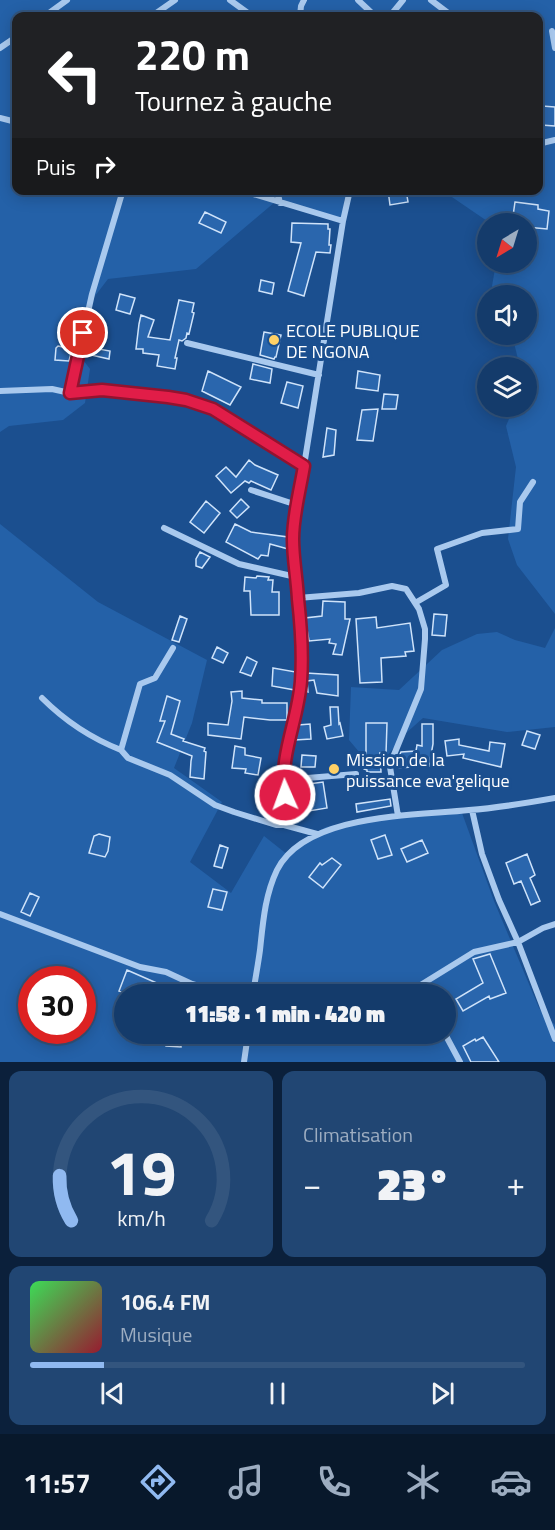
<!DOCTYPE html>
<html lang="fr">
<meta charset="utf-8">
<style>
:root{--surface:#143b6b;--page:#214673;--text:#f1f3f6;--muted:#9dadc1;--line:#33557e;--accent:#90b9f0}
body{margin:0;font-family:"Titillium Web",sans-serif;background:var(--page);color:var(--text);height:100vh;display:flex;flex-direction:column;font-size:22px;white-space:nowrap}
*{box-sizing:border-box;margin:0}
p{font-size:20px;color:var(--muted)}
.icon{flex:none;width:33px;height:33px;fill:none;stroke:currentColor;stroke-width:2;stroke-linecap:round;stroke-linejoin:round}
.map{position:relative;height:1062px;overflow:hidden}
.side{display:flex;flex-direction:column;gap:9px;padding:9px;background:#0b203b;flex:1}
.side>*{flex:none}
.banner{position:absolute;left:12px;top:12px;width:531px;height:183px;border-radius:12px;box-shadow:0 3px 15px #0003,0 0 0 2px var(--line);background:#202124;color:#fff;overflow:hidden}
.needle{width:39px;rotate:218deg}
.buttons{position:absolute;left:477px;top:213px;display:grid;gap:12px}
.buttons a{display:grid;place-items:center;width:60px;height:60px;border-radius:50%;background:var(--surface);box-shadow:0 3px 15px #0003,0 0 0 2px var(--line);font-size:30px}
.speed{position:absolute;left:18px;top:966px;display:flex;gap:12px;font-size:30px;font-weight:700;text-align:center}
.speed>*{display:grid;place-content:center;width:78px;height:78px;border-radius:50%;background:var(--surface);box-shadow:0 3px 15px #0003,0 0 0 2px var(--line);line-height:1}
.speed .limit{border:9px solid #d22;background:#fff;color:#111}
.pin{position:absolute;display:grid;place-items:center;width:51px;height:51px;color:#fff;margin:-26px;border:3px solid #fff;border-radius:50%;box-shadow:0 2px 6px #0007}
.me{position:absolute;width:66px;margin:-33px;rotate:358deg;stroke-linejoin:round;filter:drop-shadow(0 0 4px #0008)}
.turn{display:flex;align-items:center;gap:21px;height:126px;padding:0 24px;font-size:27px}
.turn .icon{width:78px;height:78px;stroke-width:2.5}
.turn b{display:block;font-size:42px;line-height:51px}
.then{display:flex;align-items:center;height:57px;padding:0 24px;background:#0003;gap:12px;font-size:22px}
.big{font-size:45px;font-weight:800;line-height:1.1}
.side .widget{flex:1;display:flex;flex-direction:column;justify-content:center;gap:9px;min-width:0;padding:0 21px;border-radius:12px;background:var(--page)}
.side .dial{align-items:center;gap:0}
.dial svg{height:156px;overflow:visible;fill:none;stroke:var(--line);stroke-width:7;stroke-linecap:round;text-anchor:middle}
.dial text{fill:var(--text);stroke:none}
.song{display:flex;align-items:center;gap:18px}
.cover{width:72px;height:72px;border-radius:9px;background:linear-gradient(135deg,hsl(130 70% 55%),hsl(350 70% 35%))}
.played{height:6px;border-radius:3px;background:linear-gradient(90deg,var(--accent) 15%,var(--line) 15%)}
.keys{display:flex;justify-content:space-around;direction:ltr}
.heat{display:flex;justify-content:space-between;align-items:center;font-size:33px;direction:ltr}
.side .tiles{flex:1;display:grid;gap:9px;grid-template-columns:1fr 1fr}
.widget:last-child{grid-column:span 2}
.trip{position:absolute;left:114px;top:984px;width:342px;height:60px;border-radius:30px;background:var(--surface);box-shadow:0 3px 15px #0003,0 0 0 2px var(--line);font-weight:800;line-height:60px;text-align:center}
.tabs{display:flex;height:96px;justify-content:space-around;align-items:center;background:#08182b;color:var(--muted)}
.tabs .icon{width:42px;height:42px}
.tabs .active{color:var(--accent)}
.tabs b{font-size:27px;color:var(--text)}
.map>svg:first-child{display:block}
.green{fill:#2461a8;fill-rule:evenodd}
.building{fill:#2a66ad;stroke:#cfe3fa;stroke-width:1.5}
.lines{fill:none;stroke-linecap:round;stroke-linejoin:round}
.street{stroke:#a9c9ee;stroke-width:6}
.route-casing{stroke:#92132f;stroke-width:15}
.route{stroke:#e11d48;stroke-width:10}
.poi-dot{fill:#ffd166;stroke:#1b4f8f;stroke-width:2}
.labels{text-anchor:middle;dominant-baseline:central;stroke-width:6;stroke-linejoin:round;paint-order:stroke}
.poi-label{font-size:18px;fill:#fff;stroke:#1b4f8f;text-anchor:start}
</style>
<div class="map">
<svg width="555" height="1062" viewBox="0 0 555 1062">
<rect width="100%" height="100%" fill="#1b4f8f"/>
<path class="green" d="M0,0h555v614l-38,-49 -9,-26 8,-72 -10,-41 8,-19 12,-1v-38l-6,-1 -8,-32 14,-1v-38l-30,-1 -4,-9 4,-23 30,-1v-38l-36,-1 -41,-28 3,-4 86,-1v-174h-522v174l337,1 -9,9 -1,21 -68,-19 -79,67 -88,10 -36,47 -11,5 29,38 -5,34 -22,17 -54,6 -9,6z
M0,524l98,78 109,58 -15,63 -18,45 48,34 -32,60 41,31 33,-57 24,19 12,-13 26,-15 30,-6 106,-8 32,88 45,107 16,17v37h-555zM32,980h50v50h-50zM124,994h322v40h-322z
M555,628v99l-48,5 -84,-14 -18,16 -19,23 -26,-4 -11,-13 2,-53 48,3 43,-40 35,-16 20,-2 18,8 30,8z"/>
<path class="building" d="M542,106l13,1v19l-14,-1z
M388,190h18l2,12 -18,3z
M515,202l23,3v4l11,2 -2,18 -21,-2v-3h-13l3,-7 -3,-1z
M205,212l21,10 -5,11 -22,-10z
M292,223l36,1v5h2l-1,16h2l-1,8 -14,-1 -12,44 -16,-5 13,-48 -10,-1z
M261,280l13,3 -2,11 -13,-3z
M120,294l15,4 -5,16 -14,-4z
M179,300l15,3 -2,9 2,1 -5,21 -2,-1 -1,5 -4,3 -3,-1 -4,18h2l-2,11 -18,-3 2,-11 -16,-2v-4h-7l3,-25 2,-9 13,5 -6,17 22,3z
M264,332l17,3 -5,22h-1l-1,2 -14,-4z
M58,346l14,3 -3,12 -14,-1 1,-12z
M93,348l17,3 -1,8 -18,-4z
M253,364l19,5 -2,14 -20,-4z
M208,371l33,16 -11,18 -28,-14z
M358,371l22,4 -2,16 -22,-3z
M287,382l16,4 -5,22 -17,-5z
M384,394l14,1 -2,14h-14z
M378,409l-5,32 -16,-1 5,-30z
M327,428l9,2 -2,25 -11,2z
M249,460l6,5 23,10 -7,15 -20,-9 -2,2 -4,-2 -14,12 -15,-17 10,-9 10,10z
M241,499l8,8 -12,11 -7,-7z
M206,501l14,12 -16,20 -14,-11z
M235,524l16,8 37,5v12l-18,-5 -2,12 -7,-1 -3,4 -32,-17z
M200,552l10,5 -8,11 -6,-2v-7z
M257,576l12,1 -1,3h5l-1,12h7v23h-28l-1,-24h-6l1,-14 11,1z
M323,601l22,1v17h5l-8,36 -9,-1 3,-10 -7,-1 1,-4 -21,2 -4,-23 17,-2z
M434,614l13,1 -2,21 -13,-1z
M180,616l7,3 -8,23 -7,-2z
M376,617l1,11 33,-5 4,28 -9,1 1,4 -25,2 1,24 -22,1 -4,-64z
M217,647l11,6 -5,10 -11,-5z
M247,657l10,5 -6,14 -11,-4z
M273,668l23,4 -1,18 -23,-4z
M306,673l32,2v21l-21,-3 -3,-13 -7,1 1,11 -3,-1z
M242,691v7l20,2v3h25v17h-17l-26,-3 -3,22 -33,-4v-12l20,2 4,-24 -1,-9z
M167,696l13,5 -9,33 13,5 -1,2 22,7 -1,3 2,1 -2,27 -14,-2 1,-16 1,-5 -35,-14 8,-21h-5z
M330,707h8l1,17 1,-1 3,13 -16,3 -3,-12 7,-2z
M366,723h21l-1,31 -6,-1 1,19h-14v-2l-3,-1 -1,-9h3z
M310,724l1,15 -16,1 3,-15z
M422,724h11v20l-4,22 -32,2 -1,-5 5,-11 15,-1 1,-6 5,1z
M527,731l13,4 -5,14 -13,-4z
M459,739v6l30,6 1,-9 15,2 -4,23 -38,-9 1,-4 -17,2 -2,-15z
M235,746l10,2v7l16,3 -3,17 -13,-2 1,-4 -14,-1z
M302,755l14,1 -1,11h-14z
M323,782l4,26 -18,3 -4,-20 5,-1 -1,-6z
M390,799l1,7 -34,6 -1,-8z
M99,834l11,3 -2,14 -3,6 -16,-4 5,-17z
M385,835l7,20 -14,4 -7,-19z
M422,840l6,13 -21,9 -6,-13z
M220,845l8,3 -6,20 -8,-2z
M527,854l8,21 -5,3 10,23 -9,4 -10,-24 -7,3 -8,-21z
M332,858l9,7 -18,23 -14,-11 11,-14 2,2z
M213,889l14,3 -5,18 -14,-3z
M30,893l9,4 -9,19 -9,-4z
M490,954l16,39 -16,6 -1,-3 -26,15 -7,-12 27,-16 -10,-24z
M127,970l41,18 -2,5 -16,-4 -1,5h-21l-9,-3z
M166,1034h15v13l-15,-1z
M483,1037l16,25h-28l-8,-16 12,-7 1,2z"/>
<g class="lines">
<path class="street" d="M230,0l22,16
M358,0l17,16
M431,0l21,16
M45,16l22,-16
M152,16l23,-16
M300,16l1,-10 3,-6
M390,16l13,-16
M552,31l3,17
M0,48l16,-11
M0,118l16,4
M538,144l17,-4
M240,190l103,31 -39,245 -8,43 -3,29 8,116v26l-2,18 -15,60 -1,22 2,15 -1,30 33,9
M277,190l3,13
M343,221l7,-31
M187,343l132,32
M0,391l52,-2 18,4 32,-3 66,7 18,3 27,9 74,47 17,10
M70,393l22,-99 31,-104
M251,490l46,15
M164,528l75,36 57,13
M298,598l61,-5 33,-7 14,3 13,20 6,20v10l-4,50 -30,73 -1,5 8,49
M415,603l31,-18 -9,-36 45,-16 36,-4 2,-27 13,-20
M173,648l-18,30 -15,6 -19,66 7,8 42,17 45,30 19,7 42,13h8
M42,698c22,22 51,41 79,52
M283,780l73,-6
M472,810l10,44 17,46 19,42 37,97
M0,914l140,53 26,5 26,12 34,10
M253,994c2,-14 5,-29 7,-44 3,-28 5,-55 17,-80 29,-57 138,-54 192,-60 29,-2 58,-7 86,-12
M423,994l-4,-8 55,-34 44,-10 25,-14 12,-4
M445,1034l15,28
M244,1062l4,-28"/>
</g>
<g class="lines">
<defs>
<path id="route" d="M83,333l-13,60 32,-3 66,7 18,3 27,9 91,57c-4,24 -11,49 -11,73 0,20 4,40 5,60 3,27 5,55 3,82 -3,40 -22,74 -16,114"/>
</defs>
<use href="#route" class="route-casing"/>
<use href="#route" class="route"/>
</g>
<g class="poi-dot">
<circle cx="274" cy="340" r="6"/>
<circle cx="334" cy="769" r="6"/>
</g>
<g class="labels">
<g class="poi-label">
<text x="286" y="330">ECOLE PUBLIQUE<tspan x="286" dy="21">DE NGONA</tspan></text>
<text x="346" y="759">Mission de la<tspan x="346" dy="21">puissance eva'gelique</tspan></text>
</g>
</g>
</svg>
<div class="buttons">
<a><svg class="needle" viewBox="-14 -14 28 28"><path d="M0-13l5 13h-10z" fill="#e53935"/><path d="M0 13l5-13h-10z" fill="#9dadc1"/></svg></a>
<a><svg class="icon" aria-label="sound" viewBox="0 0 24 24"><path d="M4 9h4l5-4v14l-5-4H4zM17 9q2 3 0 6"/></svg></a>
<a><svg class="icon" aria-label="layers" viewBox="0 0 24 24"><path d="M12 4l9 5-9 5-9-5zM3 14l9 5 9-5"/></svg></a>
</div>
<div class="speed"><div class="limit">30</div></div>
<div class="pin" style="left:83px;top:333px;background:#d93025"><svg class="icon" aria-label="arrive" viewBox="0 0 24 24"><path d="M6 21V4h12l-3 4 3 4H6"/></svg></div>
<svg class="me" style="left:285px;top:795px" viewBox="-20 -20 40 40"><circle r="17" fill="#e11d48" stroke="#fff" stroke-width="3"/><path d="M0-11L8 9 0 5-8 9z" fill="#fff"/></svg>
<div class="trip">11:58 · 1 min · 420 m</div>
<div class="banner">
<div class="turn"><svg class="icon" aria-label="left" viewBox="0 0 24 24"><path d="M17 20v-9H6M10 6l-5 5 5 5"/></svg><div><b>220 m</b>Tournez à gauche</div></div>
<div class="then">Puis<svg class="icon" aria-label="right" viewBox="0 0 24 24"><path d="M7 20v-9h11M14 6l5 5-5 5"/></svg></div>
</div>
</div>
<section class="side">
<div class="tiles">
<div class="widget dial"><svg viewBox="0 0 100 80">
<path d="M14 69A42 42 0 1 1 86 69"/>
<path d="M14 69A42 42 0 0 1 8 46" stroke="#90b9f0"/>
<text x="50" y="56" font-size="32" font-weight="700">19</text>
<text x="50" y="72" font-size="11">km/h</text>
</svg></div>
<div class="widget"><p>Climatisation</p>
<div class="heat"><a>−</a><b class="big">23°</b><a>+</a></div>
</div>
<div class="widget">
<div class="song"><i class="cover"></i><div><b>106.4 FM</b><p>Musique</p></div></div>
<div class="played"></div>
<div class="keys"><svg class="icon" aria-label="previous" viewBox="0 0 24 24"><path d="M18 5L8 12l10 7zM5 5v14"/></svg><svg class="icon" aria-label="pause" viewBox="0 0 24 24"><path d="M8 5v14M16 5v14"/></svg><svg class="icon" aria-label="next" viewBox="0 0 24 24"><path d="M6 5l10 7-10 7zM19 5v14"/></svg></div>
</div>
</div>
</section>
<nav class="tabs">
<b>11:57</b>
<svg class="icon active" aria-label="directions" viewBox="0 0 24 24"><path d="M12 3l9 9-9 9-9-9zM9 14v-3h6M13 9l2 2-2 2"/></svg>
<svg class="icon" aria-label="music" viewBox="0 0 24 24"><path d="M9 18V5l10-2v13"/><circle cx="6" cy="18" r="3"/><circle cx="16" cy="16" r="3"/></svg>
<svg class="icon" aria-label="phone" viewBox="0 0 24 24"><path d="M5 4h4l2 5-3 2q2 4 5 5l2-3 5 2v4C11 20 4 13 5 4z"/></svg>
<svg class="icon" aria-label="climate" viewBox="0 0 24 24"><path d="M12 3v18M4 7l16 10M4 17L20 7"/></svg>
<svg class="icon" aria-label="car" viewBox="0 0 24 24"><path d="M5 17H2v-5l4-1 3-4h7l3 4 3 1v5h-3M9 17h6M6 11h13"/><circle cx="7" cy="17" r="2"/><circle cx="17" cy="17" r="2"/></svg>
</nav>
